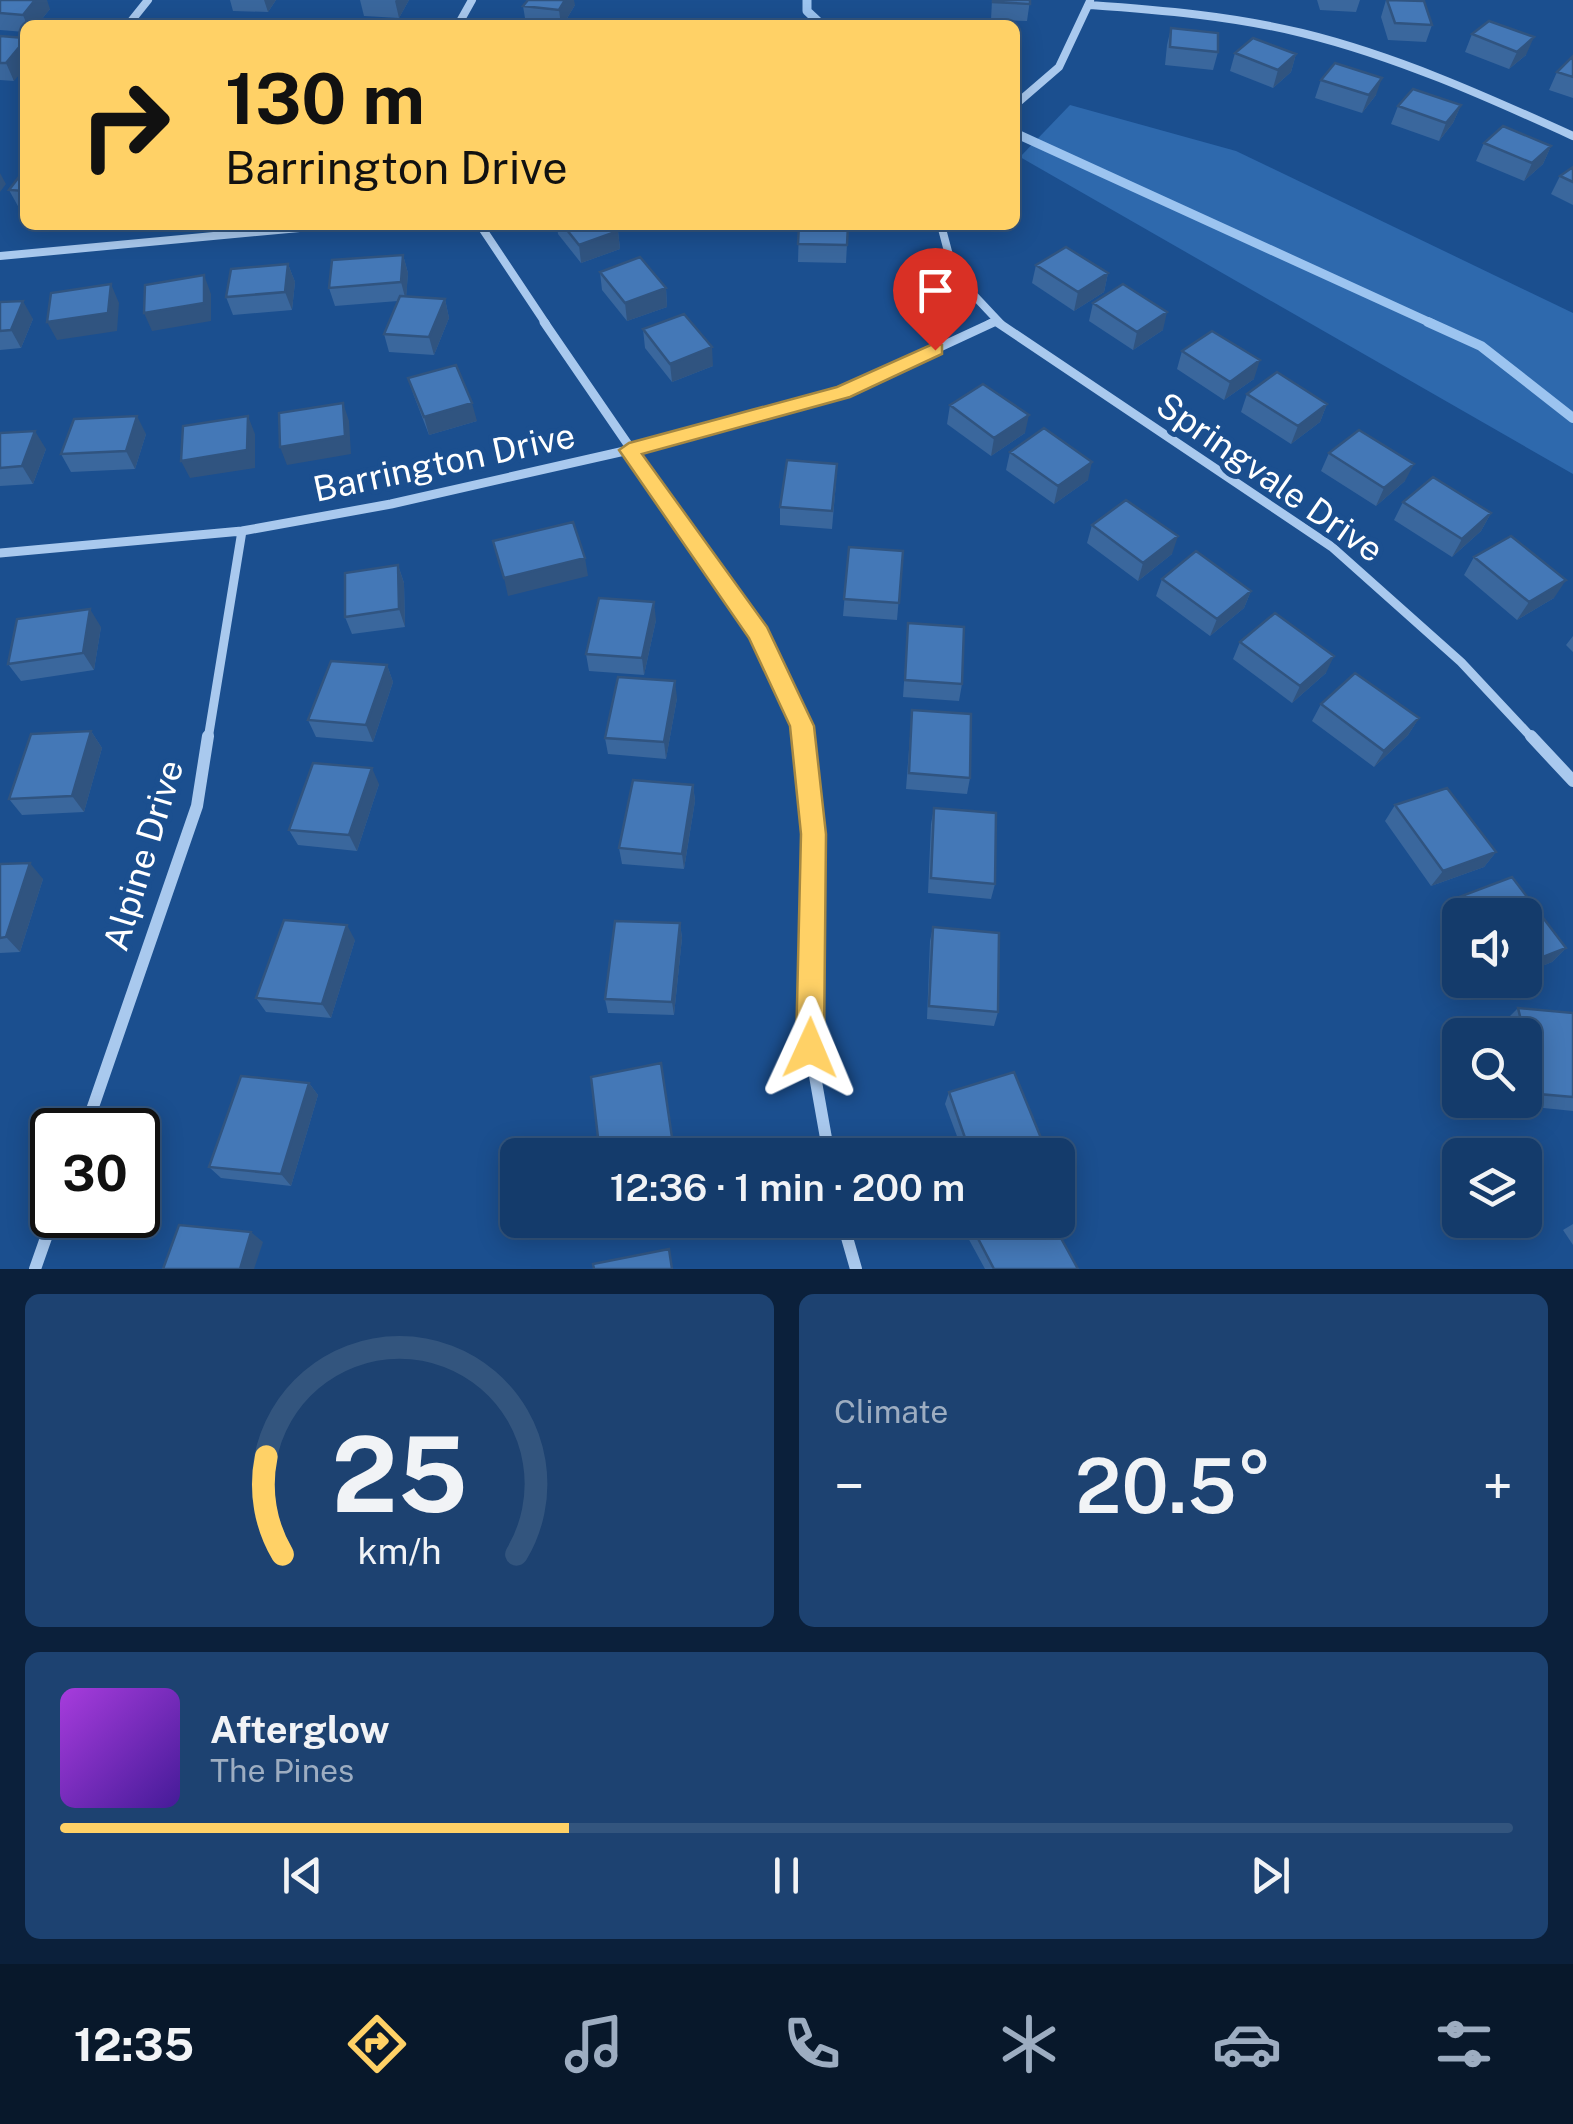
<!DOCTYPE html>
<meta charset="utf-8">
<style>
:root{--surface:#143b6b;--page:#1d4271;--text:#f1f3f6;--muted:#9dadc1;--line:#33557e;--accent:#ffd166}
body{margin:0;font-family:"Public Sans",sans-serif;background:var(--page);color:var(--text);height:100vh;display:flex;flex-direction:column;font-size:38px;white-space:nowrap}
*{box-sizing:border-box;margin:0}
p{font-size:32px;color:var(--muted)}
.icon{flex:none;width:55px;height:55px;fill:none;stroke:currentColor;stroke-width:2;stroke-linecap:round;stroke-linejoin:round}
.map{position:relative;height:1269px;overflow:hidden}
.panel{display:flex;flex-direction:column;gap:25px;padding:25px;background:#0b203b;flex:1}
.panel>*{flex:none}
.guide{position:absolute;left:20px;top:20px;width:1000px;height:210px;border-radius:15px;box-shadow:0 5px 25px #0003,0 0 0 2px var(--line);background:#ffd166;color:#111;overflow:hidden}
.fabs{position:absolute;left:1442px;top:898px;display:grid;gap:20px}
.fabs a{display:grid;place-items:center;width:100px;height:100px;border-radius:15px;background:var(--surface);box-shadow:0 5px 25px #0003,0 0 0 2px var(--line);font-size:50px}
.speed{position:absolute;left:30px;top:1108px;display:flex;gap:20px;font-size:50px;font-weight:700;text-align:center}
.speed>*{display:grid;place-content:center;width:130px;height:130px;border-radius:50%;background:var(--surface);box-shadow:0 5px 25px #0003,0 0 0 2px var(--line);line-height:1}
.speed .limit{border:5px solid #111;border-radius:15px;background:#fff;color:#111}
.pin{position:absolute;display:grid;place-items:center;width:85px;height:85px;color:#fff;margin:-102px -42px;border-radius:50% 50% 50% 0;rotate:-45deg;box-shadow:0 0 10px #0007}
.pin .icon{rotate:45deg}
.me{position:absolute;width:110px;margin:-55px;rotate:1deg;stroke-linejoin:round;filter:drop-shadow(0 0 8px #0008)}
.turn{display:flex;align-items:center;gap:35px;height:210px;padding:0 40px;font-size:45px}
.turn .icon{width:130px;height:130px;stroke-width:2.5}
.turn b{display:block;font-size:70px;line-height:85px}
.big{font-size:75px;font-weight:600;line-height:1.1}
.panel .tile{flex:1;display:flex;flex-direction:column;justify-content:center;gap:15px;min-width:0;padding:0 35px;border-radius:15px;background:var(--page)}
.panel .dial{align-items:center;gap:0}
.dial svg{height:260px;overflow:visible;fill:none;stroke:var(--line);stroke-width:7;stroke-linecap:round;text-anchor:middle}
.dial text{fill:var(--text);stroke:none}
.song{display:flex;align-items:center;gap:30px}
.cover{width:120px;height:120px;border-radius:15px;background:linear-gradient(135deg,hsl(280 70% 55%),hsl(260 70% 35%))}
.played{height:10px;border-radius:5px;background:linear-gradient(90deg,var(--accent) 35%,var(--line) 35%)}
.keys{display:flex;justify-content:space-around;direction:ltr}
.heat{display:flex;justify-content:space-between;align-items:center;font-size:55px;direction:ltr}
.panel .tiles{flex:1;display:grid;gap:25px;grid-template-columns:1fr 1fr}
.tile:last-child{grid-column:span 2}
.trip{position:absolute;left:500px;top:1138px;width:575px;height:100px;border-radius:15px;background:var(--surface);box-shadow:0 5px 25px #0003,0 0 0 2px var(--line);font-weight:600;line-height:100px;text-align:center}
.menu{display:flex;height:160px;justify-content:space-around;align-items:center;background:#08182b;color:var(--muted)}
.menu .icon{width:70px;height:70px}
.menu .active{color:var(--accent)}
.menu b{font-size:45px;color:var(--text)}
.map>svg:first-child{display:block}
.green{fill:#2e69ad}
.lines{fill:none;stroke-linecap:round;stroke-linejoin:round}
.stream-far1{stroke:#9cc4f0;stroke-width:9}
.stream{stroke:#9cc4f0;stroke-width:10}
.street-far2{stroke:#a9c9ee;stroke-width:8}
.street-far1{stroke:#a9c9ee;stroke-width:9}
.street{stroke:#a9c9ee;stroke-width:12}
.wall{fill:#3a679d}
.shaded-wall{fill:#305480}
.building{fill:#4478b7;stroke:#305480;stroke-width:2.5}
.route{fill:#ffd166;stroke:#a68842;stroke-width:2.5}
.labels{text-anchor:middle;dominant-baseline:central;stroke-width:10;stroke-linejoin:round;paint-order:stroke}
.street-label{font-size:35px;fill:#fff;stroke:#1b4f8f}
</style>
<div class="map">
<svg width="1573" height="1269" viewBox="0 0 1573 1269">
<rect width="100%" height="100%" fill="#1b4f8f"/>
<path class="green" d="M1070,105l166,46 337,162v161l-553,-317z"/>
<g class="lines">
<path class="stream-far1" d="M807,0v11l15,14
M1015,133l418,191"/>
<path class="stream" d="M1428,322l53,24 92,72"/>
<path class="street-far2" d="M1090,5c71,5 142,11 212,28 94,23 183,63 271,103
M128,25l20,-25
M458,25l14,-25
M1015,105l44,-38 31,-66
M480,225l66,99
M941,225l13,49 47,50
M0,256l332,-31
M989,324l7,-3"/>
<path class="street-far1" d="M544,322l214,312 44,92 1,13
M997,322l335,225 129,115 72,77
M0,553l242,-22 149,-27 238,-54 214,-58 151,-70
M208,739l34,-208"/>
<path class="street" d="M803,736l10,98 -3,214 19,107
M1531,736l42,45
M85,1130l112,-324 11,-70
M842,1220l14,49
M35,1269l19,-54"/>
</g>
<path class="wall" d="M0,0l50,9 -13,16h-12v7l-25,-2z
M230,0h46l-8,12 -35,-1z
M360,0h49l-10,18 -35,-2z
M992,0h38l-3,21 -36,-1z
M1317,0h43l-4,12 -36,-2z
M1386,0l46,25 -6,17 -38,-2 -7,-23z
M575,5l-12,20 -37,-1 -3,-18z
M1171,28l47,24 -5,18 -48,-5 2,-20z
M1472,34l54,21 -17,14 -44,-17z
M0,36l14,45 -14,-1z
M1235,53l61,1 -5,18 -18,16 -43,-17z
M1573,56v42l-24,-8 8,-18z
M1321,80l55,15 -14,18 -47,-15z
M1461,105l-8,18 -14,18 -48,-17 7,-18z
M1484,143l67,3 -8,18 -19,17 -48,-20z
M1573,167v38l-22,-11 9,-18z
M25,169v39h-6l-10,-18z
M557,225h56l5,6 2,18 -39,14 -23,-29z
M799,225h49l-2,38 -48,-1z
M403,255l5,18 -2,24 39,2 4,19 -15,37 -45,-3 -5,-18 14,-33 -63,5 -6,-18z
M288,264l7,18 -3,28 -59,5 -7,-18z
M1036,265l72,8 -4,19 -30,19 -42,-28z
M600,272l66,16 1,19 -40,14 -25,-31z
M0,302l33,17 -12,29 -21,2z
M1093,303l70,27 -30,20 -44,-29z
M643,329l70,37 -41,16 -27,-34z
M1182,351l72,28 -30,21 -47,-31z
M408,378l69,43 -48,14 -15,-39z
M1247,394l80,10 -7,18 -29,22 -50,-32z
M950,405l75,28 -34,23 -44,-32z
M0,433l46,16 -13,35 -33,2z
M146,434l-11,35 -64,3 -10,-18z
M1010,452l78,28 -34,24 -48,-34z
M1329,453l76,28 -29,25 -55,-35z
M836,482l-4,47 -52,-4v-18z
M1403,502l88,11 -10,18 -29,26 -58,-37z
M1092,525l80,29 -34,27 -51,-38z
M849,547l54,4 -6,69 -54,-4z
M1474,557l80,41 -37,22 -53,-45z
M398,565l6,18 1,44 -53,7 -7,-17z
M1162,579l89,12 -7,17 -34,28 -54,-40z
M656,620l-12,55 -55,-4 -3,-17z
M908,623l54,61 -3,17 -56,-4z
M101,627l-7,43 -73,11 -13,-17z
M1573,636v16l-7,-7z
M1240,642l86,31 -34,30 -59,-44z
M387,665l6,17 -20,60 -57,-5 -8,-17z
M677,698l-11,61 -58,-5 -3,-16z
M1321,704l98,14 -11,17 -34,32 -62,-46z
M912,710l58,68 -3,16 -61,-5z
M91,731l11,17 -18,64 -62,3 -13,-16z
M379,784l-22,67 -59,-6 -9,-15z
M693,785l2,16 -11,68 -62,-5 -3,-16z
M1395,805l101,47 -12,15 -53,19 -46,-65z
M934,808l61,76 -4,15 -63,-6 3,-69z
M0,864l43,15 -23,73 -20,1z
M1512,877l54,71 -14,14 -27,11v-58h-65v16l-13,-19 12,-15z
M680,923l2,15 -8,77 -66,-2 -3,-14z
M933,927l65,85 -4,14 -67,-7 3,-78z
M355,940l-24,78 -65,-6 -10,-14z
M1518,1008l55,5v98l-49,-5 -2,-6h3v-65h-18l-3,-13z
M309,1083l9,12 -27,91 -70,-8 -12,-11z
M949,1092l99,63h-84l-19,-51z
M1573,1224v21l-10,-15z
M971,1225l107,44h-93l-18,-33z"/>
<path class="shaded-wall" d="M35,0h12l3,9 -13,16h-10l-4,-10z
M264,0h12l-8,12z
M396,0h13l-10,18 -4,-17z
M565,0h9l1,5 -12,20h-2l-2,-15z
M1534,37l-8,18 -17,14 8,-17z
M25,40v28l-11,13 -8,-18z
M1296,54l-5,18 -18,16 5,-18z
M1382,78l-6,17 -14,18 7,-18z
M1461,105l-8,18 -14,18 7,-18z
M1551,146l-8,18 -19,17 8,-18z
M0,173l6,11 -6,8z
M618,231l2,18 -39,14 -2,-18z
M403,255l5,18 -2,28 -5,-19z
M288,264l7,18 -3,28 -7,-18z
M1108,273l-4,19 -30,19 4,-19z
M204,275l7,19v27l-59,10 -8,-18z
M111,284l8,19 -2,28 -60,9 -10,-18z
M666,288l1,19 -40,14 -2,-18z
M445,299l4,19 -15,37 -5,-18z
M23,301l10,18 -12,29 -10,-18z
M1167,312l-4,18 -30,20 4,-18z
M712,347l1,19 -41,16 -2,-18z
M1260,360l-6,19 -30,21 6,-18z
M343,403l6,18 2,33 -64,11 -7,-18z
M472,403l5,18 -48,14 -5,-18z
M1327,404l-7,18 -29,22 7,-18z
M1029,415l-4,18 -34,23 3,-18z
M137,416l9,18 -11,35 -9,-18z
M248,416l7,18v34l-65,10 -9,-17z
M35,431l11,18 -13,35 -11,-18z
M1092,462l-4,18 -34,24 4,-18z
M1414,464l-9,17 -29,25 8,-18z
M1491,513l-10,18 -29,26 10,-18z
M1178,536l-6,18 -34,27 5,-18z
M585,558l3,18 -80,20 -4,-18z
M398,565l6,18 1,44 -6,-18z
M1566,580l-12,18 -37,22 12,-18z
M1251,591l-7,17 -34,28 7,-17z
M654,602l2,18 -12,55 -2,-17z
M90,609l11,18 -7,43 -11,-17z
M1334,656l-8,17 -34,30 8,-17z
M387,665l6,17 -20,60 -7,-17z
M675,681l2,17 -11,61 -2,-17z
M1419,718l-11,17 -34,32 10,-16z
M91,731l11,17 -18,64 -12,-16z
M372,768l7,16 -22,67 -8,-16z
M693,785l2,16 -11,68 -2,-15z
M1496,852l-12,15 -53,19 12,-15z
M30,863l13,16 -23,73 -14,-15z
M680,923l2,15 -8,77 -2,-13z
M347,925l8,15 -24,78 -9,-14z
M1566,948l-14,14 -27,11v-9z
M309,1083l9,12 -27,91 -10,-12z
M251,1232l12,10 -9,27h-14z"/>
<path class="building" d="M0,0h35l-12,15 -23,-2z
M528,0h37l-6,10 -36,-4z
M993,0h37v4l-37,-2z
M1387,0l37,1 8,24 -37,-2z
M1489,21l45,16 -17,15 -45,-18z
M961,23l38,2h-38z
M1171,28l47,5v19l-48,-5z
M0,36l25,2v2l-19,23h-6z
M1253,38l43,16 -18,16 -43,-17z
M1573,56v21l-16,-5z
M1335,63l47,15 -13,17 -48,-15z
M1413,89l48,16 -15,18 -48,-17z
M1503,126l48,20 -19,17 -48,-20z
M1573,167v15l-13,-6z
M25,169v22l-16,-1z
M563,225h50l5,6 -39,14z
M799,225h49l-1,20 -49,-1z
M1066,247l42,26 -30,19 -42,-27z
M403,255l-2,27 -72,6 3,-28z
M640,257l26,31 -41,15 -25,-31z
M288,264l-3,28 -59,5 5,-28z
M204,275v28l-60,10 1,-28z
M111,284l-3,29 -61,9 4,-29z
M1123,284l44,28 -30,20 -44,-29z
M400,296l45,3 -16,38 -45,-3z
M23,301l-12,29 -11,1v-29z
M684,314l28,33 -42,17 -27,-35z
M1212,331l48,29 -30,22 -48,-31z
M456,365l16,38 -48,14 -16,-39z
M1277,372l50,32 -29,22 -51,-32z
M983,384l46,31 -35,23 -44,-33z
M343,403l2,33 -65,11 -1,-34z
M137,416l-11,35 -65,3 13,-35z
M248,416l-1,34 -66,11 2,-35z
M1044,428l48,34 -34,24 -48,-34z
M1359,430l55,34 -30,24 -55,-35z
M35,431l-13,35 -22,2v-35z
M787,460l50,4 -5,47 -52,-4z
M1433,477l58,36 -29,26 -59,-37z
M1126,500l52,36 -35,27 -51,-38z
M573,522l12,36 -81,20 -11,-37z
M1511,536l55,44 -37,22 -55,-45z
M849,547l54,4 -4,52 -55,-4z
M1196,551l55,40 -34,28 -55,-40z
M398,565l1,44 -54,8v-44z
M599,598l55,4 -12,56 -56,-4z
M90,609l-7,44 -75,11 9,-45z
M1275,613l59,43 -34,30 -60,-44z
M908,623l56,4 -2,57 -57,-4z
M331,661l56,4 -21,60 -58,-5z
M1355,673l64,45 -35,33 -63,-47z
M618,677l57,4 -11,61 -59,-4z
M912,710l59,4 -1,64 -61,-5z
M91,731l-19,65 -63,3 22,-65z
M313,763l59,5 -23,67 -60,-5z
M633,780l60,5 -11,69 -63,-6z
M1447,788l49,64 -53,19 -48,-66z
M934,808l62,5 -1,71 -64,-6z
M30,863l-24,74 -6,1v-74z
M1512,877l54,71 -41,16v-49h-53l-13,-18z
M284,920l63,5 -25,79 -66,-6z
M615,921l65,2 -8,79 -67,-3z
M933,927l66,6 -1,79 -69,-6z
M1518,1008l55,5v84l-34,-3z
M661,1063l13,88 -18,4h-56l-9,-78z
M1014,1072l34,83h-77l-22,-63z
M241,1076l68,7 -28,91 -72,-7z
M982,1220h69l27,49h-84l-23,-44z
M179,1225l72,7 -11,37h-77z
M669,1249l3,20h-78l-1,-5z"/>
<path class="route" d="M935,343l7,2v9l-92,43 -208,57 125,173 47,99 12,108 -2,214 -4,10 -10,4 -10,-4 -4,-10 5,-214 -11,-108 -41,-88 -130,-188 10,-7 208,-56z"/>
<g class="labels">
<g class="street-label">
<text transform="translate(444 462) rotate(-12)">Barrington Drive</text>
<text transform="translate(1270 477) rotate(35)">Springvale Drive</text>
<text transform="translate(143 855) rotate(-73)">Alpine Drive</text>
</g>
</g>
</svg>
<div class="fabs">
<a><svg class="icon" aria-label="sound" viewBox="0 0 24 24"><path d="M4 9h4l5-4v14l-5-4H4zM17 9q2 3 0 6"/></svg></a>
<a><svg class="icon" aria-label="search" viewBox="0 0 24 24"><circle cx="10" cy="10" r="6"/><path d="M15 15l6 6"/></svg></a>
<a><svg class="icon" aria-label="layers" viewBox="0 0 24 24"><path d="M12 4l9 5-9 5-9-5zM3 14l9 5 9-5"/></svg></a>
</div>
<div class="speed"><div class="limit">30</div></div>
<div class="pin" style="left:935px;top:350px;background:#d93025"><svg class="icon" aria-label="arrive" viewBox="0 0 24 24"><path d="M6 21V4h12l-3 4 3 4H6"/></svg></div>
<svg class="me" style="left:810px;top:1048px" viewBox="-20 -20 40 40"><path d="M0-17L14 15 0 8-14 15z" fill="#ffd166" stroke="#fff" stroke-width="4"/></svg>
<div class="trip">12:36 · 1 min · 200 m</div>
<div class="guide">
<div class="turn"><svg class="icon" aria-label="right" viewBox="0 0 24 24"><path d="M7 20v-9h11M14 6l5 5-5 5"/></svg><div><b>130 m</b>Barrington Drive</div></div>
</div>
</div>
<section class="panel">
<div class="tiles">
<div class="tile dial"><svg viewBox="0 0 100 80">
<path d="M14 69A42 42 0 1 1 86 69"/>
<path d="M14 69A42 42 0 0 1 9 39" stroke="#ffd166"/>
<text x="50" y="56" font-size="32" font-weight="700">25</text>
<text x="50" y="72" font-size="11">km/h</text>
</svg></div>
<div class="tile"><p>Climate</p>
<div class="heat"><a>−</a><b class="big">20.5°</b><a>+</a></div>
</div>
<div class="tile">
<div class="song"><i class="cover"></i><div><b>Afterglow</b><p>The Pines</p></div></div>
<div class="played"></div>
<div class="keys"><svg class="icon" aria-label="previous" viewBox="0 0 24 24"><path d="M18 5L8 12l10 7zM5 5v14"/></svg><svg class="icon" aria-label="pause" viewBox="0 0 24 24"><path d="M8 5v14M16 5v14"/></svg><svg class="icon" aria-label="next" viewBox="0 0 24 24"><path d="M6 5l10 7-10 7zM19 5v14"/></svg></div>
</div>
</div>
</section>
<nav class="menu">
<b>12:35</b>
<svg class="icon active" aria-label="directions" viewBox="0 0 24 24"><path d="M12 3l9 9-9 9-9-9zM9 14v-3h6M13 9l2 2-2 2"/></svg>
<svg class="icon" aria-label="music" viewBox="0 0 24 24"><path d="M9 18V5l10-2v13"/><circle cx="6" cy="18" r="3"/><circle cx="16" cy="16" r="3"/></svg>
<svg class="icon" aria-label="phone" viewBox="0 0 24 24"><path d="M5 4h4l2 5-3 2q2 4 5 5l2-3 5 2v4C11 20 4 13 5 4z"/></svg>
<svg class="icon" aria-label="climate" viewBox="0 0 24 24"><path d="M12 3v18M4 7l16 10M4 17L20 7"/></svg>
<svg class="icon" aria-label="car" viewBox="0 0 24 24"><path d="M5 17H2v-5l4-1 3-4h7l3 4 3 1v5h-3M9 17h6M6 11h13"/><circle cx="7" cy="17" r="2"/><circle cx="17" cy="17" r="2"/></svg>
<svg class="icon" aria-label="filters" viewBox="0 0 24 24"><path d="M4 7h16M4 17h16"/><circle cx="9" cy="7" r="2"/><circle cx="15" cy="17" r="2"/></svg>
</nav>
